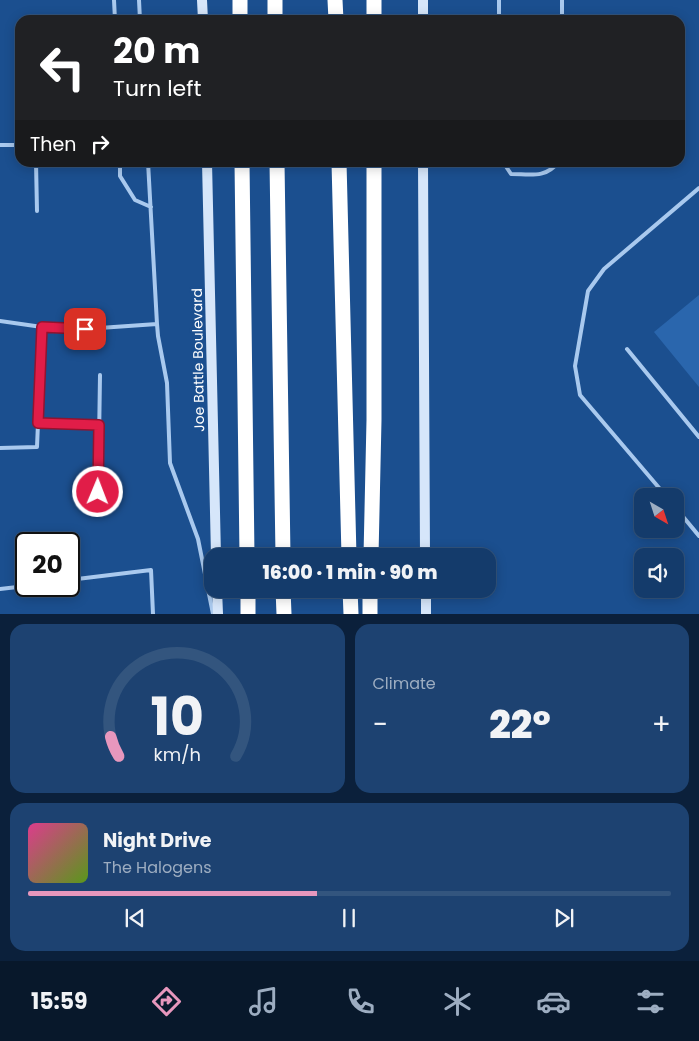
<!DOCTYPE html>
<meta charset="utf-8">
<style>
:root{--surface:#143b6b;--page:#1d4271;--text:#f1f3f6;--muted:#9dadc1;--line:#33557e;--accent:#e797bd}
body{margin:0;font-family:Poppins,sans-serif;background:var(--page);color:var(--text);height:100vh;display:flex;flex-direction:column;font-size:19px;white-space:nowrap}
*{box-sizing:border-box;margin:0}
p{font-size:16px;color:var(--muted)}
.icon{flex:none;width:28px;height:28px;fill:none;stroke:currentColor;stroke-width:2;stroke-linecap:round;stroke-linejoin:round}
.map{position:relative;height:614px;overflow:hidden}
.drawer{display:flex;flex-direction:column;gap:10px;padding:10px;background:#0b203b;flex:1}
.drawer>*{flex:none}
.banner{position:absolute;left:15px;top:15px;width:670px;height:152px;border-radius:15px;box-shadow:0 2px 12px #0003,0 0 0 1px var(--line);background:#202124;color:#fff;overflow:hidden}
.needle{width:32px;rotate:141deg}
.tools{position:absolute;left:634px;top:488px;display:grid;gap:10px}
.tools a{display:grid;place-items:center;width:50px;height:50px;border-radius:10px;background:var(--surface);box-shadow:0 2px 12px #0003,0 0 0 1px var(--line);font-size:25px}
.speed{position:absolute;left:15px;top:532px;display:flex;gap:10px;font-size:25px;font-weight:700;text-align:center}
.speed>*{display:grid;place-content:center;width:65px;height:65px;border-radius:50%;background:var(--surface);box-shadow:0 2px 12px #0003,0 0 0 1px var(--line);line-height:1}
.speed .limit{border:2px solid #111;border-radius:8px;background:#fff;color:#111}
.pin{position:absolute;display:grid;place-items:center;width:42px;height:42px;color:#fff;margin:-21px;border-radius:10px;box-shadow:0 2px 8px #0006}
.me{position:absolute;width:55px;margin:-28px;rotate:1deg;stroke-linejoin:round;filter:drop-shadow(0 0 4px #0008)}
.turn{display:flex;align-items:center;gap:18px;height:105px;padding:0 15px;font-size:22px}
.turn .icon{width:65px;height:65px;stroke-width:2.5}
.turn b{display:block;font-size:35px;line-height:42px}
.then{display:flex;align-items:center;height:48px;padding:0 15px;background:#0003;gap:10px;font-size:19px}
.big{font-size:38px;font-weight:800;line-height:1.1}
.drawer .card{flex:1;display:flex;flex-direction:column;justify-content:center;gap:8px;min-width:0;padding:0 18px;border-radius:15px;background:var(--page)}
.drawer .dial{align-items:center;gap:0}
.dial svg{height:130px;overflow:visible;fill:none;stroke:var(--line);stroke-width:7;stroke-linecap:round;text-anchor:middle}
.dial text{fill:var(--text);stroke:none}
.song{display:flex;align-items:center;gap:15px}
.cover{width:60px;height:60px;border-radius:8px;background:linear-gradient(135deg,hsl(330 70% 55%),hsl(90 70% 35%))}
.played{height:5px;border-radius:2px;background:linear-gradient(90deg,var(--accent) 45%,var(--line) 45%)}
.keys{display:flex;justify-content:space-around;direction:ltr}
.heat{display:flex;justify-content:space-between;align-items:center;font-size:28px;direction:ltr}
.drawer .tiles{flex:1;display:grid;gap:10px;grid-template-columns:1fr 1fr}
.card:last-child{grid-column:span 2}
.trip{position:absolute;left:204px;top:548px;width:292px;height:50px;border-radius:15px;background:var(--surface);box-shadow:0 2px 12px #0003,0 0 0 1px var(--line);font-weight:800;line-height:50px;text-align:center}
.menu{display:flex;height:80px;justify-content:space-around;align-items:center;background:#08182b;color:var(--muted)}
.menu .icon{width:35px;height:35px}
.menu .active{color:var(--accent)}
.menu b{font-size:22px;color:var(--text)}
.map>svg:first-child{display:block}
.building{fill:#2a66ad}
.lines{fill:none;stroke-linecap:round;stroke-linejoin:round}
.lane{stroke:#a9c9ee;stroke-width:4}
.secondary{stroke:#d6e6fa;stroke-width:10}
.highway{stroke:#fff;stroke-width:15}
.route-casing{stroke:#92132f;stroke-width:12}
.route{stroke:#e11d48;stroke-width:9}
.labels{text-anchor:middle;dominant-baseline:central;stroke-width:5;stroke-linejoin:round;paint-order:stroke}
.street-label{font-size:14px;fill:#fff;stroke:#1b4f8f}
</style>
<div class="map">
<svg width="699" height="614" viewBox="0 0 699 614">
<rect width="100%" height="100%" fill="#1b4f8f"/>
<path class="building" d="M699,295v92l-45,-55z"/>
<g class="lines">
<path class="lane" d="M114,0l1,20
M139,0l1,20
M562,0v20
M499,20v-20
M0,145h20
M36,162l1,49
M120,162v14l15,24 16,7
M148,162l9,162 1,12 9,47 3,80 28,76 15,75
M503,162l8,12c18,0 35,5 47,-12
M0,321l42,6 43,2 72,-5
M627,349l72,88
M38,423l61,2
M0,448l37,-1 5,-120
M666,496l-86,-101 -5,-29 13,-75 16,-22 95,-81
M675,507l24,29
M98,509l2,-134
M69,580l82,-10 2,44
M0,589l26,-3"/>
<path class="secondary" d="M202,0l1,20
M423,0v20
M207,162l9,394
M423,162l2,394
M217,589l1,25
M426,589v25"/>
<path class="highway" d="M240,0v20
M275,0v20
M335,0l1,20
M374,0v20
M242,162l5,394
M277,162l6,394
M339,162l10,394
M371,556l3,-136v-258
M248,589v25
M283,589l1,25
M350,589l1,25
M370,614v-25"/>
</g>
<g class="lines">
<defs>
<path id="route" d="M85,329l-43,-2 -4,96 61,2 -1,67"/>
</defs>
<use href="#route" class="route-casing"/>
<use href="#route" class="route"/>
</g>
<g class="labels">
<g class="street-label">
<text transform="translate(198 360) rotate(-91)">Joe Battle Boulevard</text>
</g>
</g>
</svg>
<div class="tools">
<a><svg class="needle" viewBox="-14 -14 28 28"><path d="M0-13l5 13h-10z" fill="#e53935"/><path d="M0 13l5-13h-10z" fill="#9dadc1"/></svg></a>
<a><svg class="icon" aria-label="sound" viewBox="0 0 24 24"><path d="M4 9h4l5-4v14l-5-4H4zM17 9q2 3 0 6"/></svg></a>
</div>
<div class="speed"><div class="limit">20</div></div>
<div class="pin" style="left:85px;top:329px;background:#d93025"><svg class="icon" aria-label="arrive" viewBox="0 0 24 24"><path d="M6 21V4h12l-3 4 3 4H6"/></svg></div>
<svg class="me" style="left:98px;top:492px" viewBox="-20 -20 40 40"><circle r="17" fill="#e11d48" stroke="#fff" stroke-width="3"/><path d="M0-11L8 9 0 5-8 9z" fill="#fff"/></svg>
<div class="trip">16:00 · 1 min · 90 m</div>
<div class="banner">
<div class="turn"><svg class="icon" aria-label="left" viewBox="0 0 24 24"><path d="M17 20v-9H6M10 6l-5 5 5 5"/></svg><div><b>20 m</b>Turn left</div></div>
<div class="then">Then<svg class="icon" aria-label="right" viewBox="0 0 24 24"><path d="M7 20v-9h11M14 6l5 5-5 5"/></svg></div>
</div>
</div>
<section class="drawer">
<div class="tiles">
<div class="card dial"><svg viewBox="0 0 100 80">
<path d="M14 69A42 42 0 1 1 86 69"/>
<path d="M14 69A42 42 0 0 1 9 57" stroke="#e797bd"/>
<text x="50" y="56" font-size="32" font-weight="700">10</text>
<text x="50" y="72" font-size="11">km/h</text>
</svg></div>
<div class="card"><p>Climate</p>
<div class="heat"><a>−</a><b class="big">22°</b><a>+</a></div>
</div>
<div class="card">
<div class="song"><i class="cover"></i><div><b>Night Drive</b><p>The Halogens</p></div></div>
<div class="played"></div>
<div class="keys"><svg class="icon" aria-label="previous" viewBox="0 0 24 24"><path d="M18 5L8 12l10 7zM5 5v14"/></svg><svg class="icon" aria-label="pause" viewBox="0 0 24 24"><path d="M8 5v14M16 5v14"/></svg><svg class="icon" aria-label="next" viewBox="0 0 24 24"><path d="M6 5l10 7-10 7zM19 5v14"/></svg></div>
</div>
</div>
</section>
<nav class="menu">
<b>15:59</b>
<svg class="icon active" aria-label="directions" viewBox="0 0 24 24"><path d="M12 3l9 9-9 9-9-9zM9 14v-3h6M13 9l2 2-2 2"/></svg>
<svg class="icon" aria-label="music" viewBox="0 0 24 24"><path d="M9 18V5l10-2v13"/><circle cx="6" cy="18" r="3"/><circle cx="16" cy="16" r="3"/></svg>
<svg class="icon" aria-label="phone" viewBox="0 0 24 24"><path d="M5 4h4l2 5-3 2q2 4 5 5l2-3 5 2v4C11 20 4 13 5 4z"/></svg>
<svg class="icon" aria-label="climate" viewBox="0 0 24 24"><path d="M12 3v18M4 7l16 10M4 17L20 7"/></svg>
<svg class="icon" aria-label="car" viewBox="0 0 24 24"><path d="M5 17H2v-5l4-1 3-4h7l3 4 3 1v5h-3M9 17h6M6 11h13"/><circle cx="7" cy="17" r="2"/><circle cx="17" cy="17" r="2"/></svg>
<svg class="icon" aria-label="filters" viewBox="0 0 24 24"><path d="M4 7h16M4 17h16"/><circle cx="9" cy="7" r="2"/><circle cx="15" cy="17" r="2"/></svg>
</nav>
